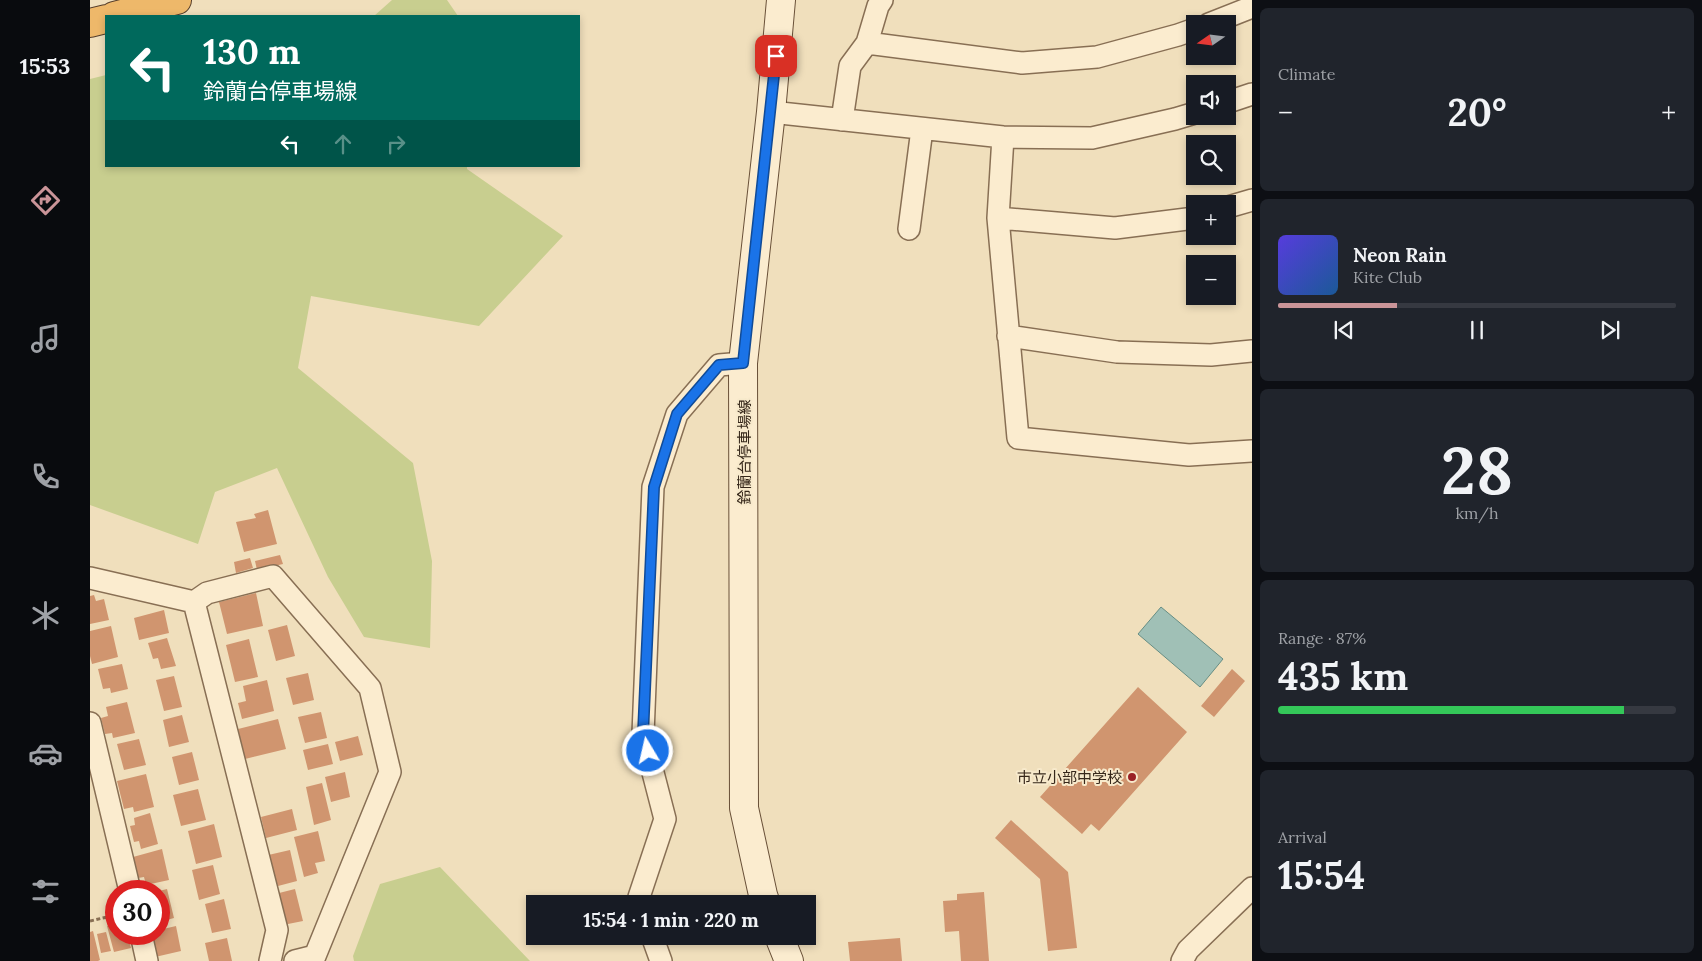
<!DOCTYPE html>
<meta charset="utf-8">
<style>
:root{--surface:#171b24;--page:#20242c;--text:#f1f3f6;--muted:#9ea1a6;--line:#363941;--accent:#ca9498}
body{margin:0;font-family:Lora,"Noto Sans JP",serif;background:var(--page);color:var(--text);height:100vh;display:flex;flex-direction:column;font-size:19px;white-space:nowrap}
*{box-sizing:border-box;margin:0}
p{font-size:16px;color:var(--muted)}
.icon{flex:none;width:28px;height:28px;fill:none;stroke:currentColor;stroke-width:2;stroke-linecap:round;stroke-linejoin:round}
.map{position:relative;flex:1;overflow:hidden}
.panel{display:flex;flex-direction:column;gap:8px;padding:8px;background:#0d0f14;width:450px}
.panel>*{flex:none}
.top-card{position:absolute;left:15px;top:15px;width:475px;height:152px;border-radius:0px;box-shadow:0 2px 8px #0003;background:#00695c;color:#fff;overflow:hidden}
.needle{width:32px;rotate:256deg}
.buttons{position:absolute;left:1096px;top:15px;display:grid;gap:10px}
.buttons a{display:grid;place-items:center;width:50px;height:50px;border-radius:0px;background:var(--surface);box-shadow:0 2px 8px #0003;font-size:25px}
.speed{position:absolute;left:15px;top:880px;display:flex;gap:10px;font-size:25px;font-weight:700;text-align:center}
.speed>*{display:grid;place-content:center;width:65px;height:65px;border-radius:50%;background:var(--surface);box-shadow:0 2px 8px #0003;line-height:1}
.speed .limit{border:8px solid #d22;background:#fff;color:#111}
.pin{position:absolute;display:grid;place-items:center;width:42px;height:42px;color:#fff;margin:-21px;border-radius:10px;box-shadow:0 2px 8px #0006}
.me{position:absolute;width:55px;margin:-28px;rotate:351deg;stroke-linejoin:round;filter:drop-shadow(0 0 4px #0008)}
.turn{display:flex;align-items:center;gap:18px;height:105px;padding:0 15px;font-size:22px}
.turn .icon{width:65px;height:65px;stroke-width:2.5}
.turn b{display:block;font-size:35px;line-height:42px}
.lanes{display:flex;align-items:center;height:48px;padding:0 15px;background:#0003;justify-content:center;gap:25px;direction:ltr}
.lanes .off{opacity:.35}
.big{font-size:38px;font-weight:700;line-height:1.1}
.panel .tile{flex:1;display:flex;flex-direction:column;justify-content:center;gap:8px;min-width:0;padding:0 18px;border-radius:8px;background:var(--page)}
.panel .dial{align-items:center;gap:0}
.dial b{font-size:65px;line-height:1}
.song{display:flex;align-items:center;gap:15px}
.cover{width:60px;height:60px;border-radius:8px;background:linear-gradient(135deg,hsl(250 70% 55%),hsl(210 70% 35%))}
.played{height:5px;border-radius:2px;background:linear-gradient(90deg,var(--accent) 30%,var(--line) 30%)}
.keys{display:flex;justify-content:space-around;direction:ltr}
.heat{display:flex;justify-content:space-between;align-items:center;font-size:28px;direction:ltr}
.charge{height:8px;border-radius:4px;background:linear-gradient(90deg,#34c759 87%,var(--line) 0)}
.trip{position:absolute;left:436px;top:895px;width:290px;height:50px;border-radius:0px;background:var(--surface);box-shadow:0 2px 8px #0003;font-weight:700;line-height:50px;text-align:center}
main{display:flex;flex:1;min-height:0}
.dock{display:flex;flex-direction:column;width:90px;justify-content:space-around;align-items:center;background:#090b0e;color:var(--muted)}
.dock .icon{width:35px;height:35px}
.dock .current{color:var(--accent)}
.dock b{font-size:22px;color:var(--text)}
.map>svg:first-child{display:block}
.green{fill:#c8ce8f}
.water{fill:#a0c0b6;stroke:#678e84}
.building{fill:#d0956f}
.lines{fill:none;stroke-linecap:round;stroke-linejoin:round}
.minor-casing{stroke:#886f54;stroke-width:24}
.secondary-casing{stroke:#695038;stroke-width:30}
.trunk-casing{stroke:#553d2a;stroke-width:30}
.path{stroke:#886f54;stroke-width:3;stroke-dasharray:4 2.5;stroke-linecap:butt}
.minor{stroke:#fbeccf;stroke-width:21}
.secondary{stroke:#fbeccf;stroke-width:28}
.trunk{stroke:#eeb86a;stroke-width:28}
.route-casing{stroke:#114b97;stroke-width:12}
.route{stroke:#1a73e8;stroke-width:9}
.poi-dot{fill:#9a2125;stroke:#f7e9cb;stroke-width:2}
.labels{text-anchor:middle;dominant-baseline:central;stroke-width:4;stroke-linejoin:round;paint-order:stroke}
.street-label{font-size:15px;fill:#36271a;stroke:#f7e9cb}
.poi-label{font-size:15px;fill:#36271a;stroke:#f7e9cb;text-anchor:end}
</style>
<main>
<nav class="dock">
<b>15:53</b>
<svg class="icon current" aria-label="directions" viewBox="0 0 24 24"><path d="M12 3l9 9-9 9-9-9zM9 14v-3h6M13 9l2 2-2 2"/></svg>
<svg class="icon" aria-label="music" viewBox="0 0 24 24"><path d="M9 18V5l10-2v13"/><circle cx="6" cy="18" r="3"/><circle cx="16" cy="16" r="3"/></svg>
<svg class="icon" aria-label="phone" viewBox="0 0 24 24"><path d="M5 4h4l2 5-3 2q2 4 5 5l2-3 5 2v4C11 20 4 13 5 4z"/></svg>
<svg class="icon" aria-label="climate" viewBox="0 0 24 24"><path d="M12 3v18M4 7l16 10M4 17L20 7"/></svg>
<svg class="icon" aria-label="car" viewBox="0 0 24 24"><path d="M5 17H2v-5l4-1 3-4h7l3 4 3 1v5h-3M9 17h6M6 11h13"/><circle cx="7" cy="17" r="2"/><circle cx="17" cy="17" r="2"/></svg>
<svg class="icon" aria-label="filters" viewBox="0 0 24 24"><path d="M4 7h16M4 17h16"/><circle cx="9" cy="7" r="2"/><circle cx="15" cy="17" r="2"/></svg>
</nav>
<div class="map">
<svg width="1162" height="961" viewBox="0 0 1162 961">
<rect width="100%" height="100%" fill="#f0dfbc"/>
<path class="green" d="M302,0h55l11,16h-84z
M16,75v91h361v3l96,67 -84,90 -168,-30 -13,72 115,95 19,98 -2,87 -66,-11 -36,-60 -51,-109 -62,24 -17,52 -108,-39v-426z
M350,867l90,94h-176l-1,-5 27,-72z"/>
<path class="water" d="M1071,607l62,52 -23,28 -62,-53z"/>
<path class="building" d="M178,510l9,34 -33,8 -8,-30 20,-4 -2,-4z
M190,555l3,9 -26,6 -2,-9z
M160,558l3,10 -17,5 -2,-11z
M166,593l7,33 -36,8 -8,-32z
M4,595l2,6 8,-2 5,21 -19,4v-28z
M74,610l5,23 -30,7 -5,-22z
M197,625l8,31 -19,5 -8,-31z
M21,626l7,31 -26,7 -2,-8v-25z
M77,638l9,28 -15,3 -3,-11 -5,1 -5,-16z
M159,639l9,38 -23,5 -9,-37z
M32,664l6,25 -17,4 -1,-5 -7,1 -5,-20z
M1142,669l13,12 -31,36 -13,-11z
M218,673l6,27 -21,5 -7,-27z
M84,676l8,31 -18,4 -8,-31z
M177,680l7,31 -32,8 -4,-16 8,-2 -3,-15z
M1048,687l49,45 -88,99 -8,-7 -9,10 -42,-37z
M37,702l8,31 -22,5 -1,-5 -7,1 -4,-16 7,-2 -2,-9z
M231,712l6,26 -22,5 -7,-26z
M92,715l7,27 -20,5 -6,-27z
M188,719l8,30 -41,10 -7,-30z
M268,736l5,19 -23,6 -5,-19z
M49,739l7,26 -22,5 -7,-26z
M238,744l5,20 -25,6 -5,-20z
M102,752l7,28 -20,5 -7,-28z
M255,772l5,25 -19,5 -6,-25z
M56,774l8,33 -20,5 -1,-5 -9,2 -7,-28z
M232,783l9,37 -17,5 -8,-38z
M108,789l8,31 -25,6 -8,-31z
M202,809l5,21 -31,8 -5,-21z
M60,813l8,31 -17,5 -2,-8 -5,1 -4,-16 5,-1 -1,-7z
M921,820l57,52 9,76 -29,3 -8,-72 -45,-41z
M124,824l8,33 -26,7 -8,-33z
M228,831l7,30 -10,2 3,10 -14,4 -10,-40z
M72,849l7,31 -23,5 -2,-8 -6,1 -5,-21z
M200,850l7,31 -19,5 -2,-5 -5,2 -7,-27z
M123,865l7,29 -21,6 -7,-30z
M77,889l7,29 -15,4v-31z
M205,889l8,32 -20,4 -8,-31z
M894,892l5,69h-28l-2,-30 -14,1 -2,-31 14,-1v-6z
M134,899l7,30 -19,4 -7,-29z
M26,924v10h11l4,14 -17,4 -7,-26z
M86,926l5,25 -26,6 -6,-23h10v-4z
M3,931l7,29 -2,1h-8v-29z
M16,932l5,19 -10,2 -4,-19z
M137,938l5,23h-23l-4,-18z
M810,938l2,23h-52l-2,-19z"/>
<g class="lines">
<defs>
<path id="minor" d="M1119,24l43,-17
M777,43l155,20 75,-6 81,-22 17,-6
M1138,102l24,-8
M681,112l232,25 89,1 83,-19 20,-6
M752,120l8,-54 17,-23 11,-37 4,-6
M913,137l-5,81 20,220 171,17 63,-4
M1138,207l24,-7
M908,218l117,10 80,-10
M819,229l13,-100
M918,336l109,16 94,3 41,-4
M0,578l104,24 13,-9 66,-17 97,112 20,84 -75,184 -20,5
M104,602l83,328 -7,31
M0,723l40,168
M551,904l-2,-7 26,-78 -22,-85 10,-247 24,-73 42,-49 24,-2
M51,934l6,27
M562,936l9,25
M1092,961l6,-11 64,-62"/>
<path id="secondary" d="M676,904l-3,-9 -19,-87 -1,-445 28,-251 10,-112
M689,936l10,25"/>
<path id="trunk" d="M24,16l63,-16
M0,23l16,-4"/>
</defs>
<use href="#minor" class="minor-casing"/>
<use href="#secondary" class="secondary-casing"/>
<use href="#trunk" class="trunk-casing"/>
<path class="path" d="M0,921l26,-6"/>
<use href="#minor" class="minor"/>
<use href="#secondary" class="secondary"/>
<use href="#trunk" class="trunk"/>
</g>
<g class="lines">
<defs>
<path id="route" d="M558,751l-5,-17 11,-247 23,-73 42,-49 24,-2 33,-307"/>
</defs>
<use href="#route" class="route-casing"/>
<use href="#route" class="route"/>
</g>
<circle class="poi-dot" cx="1042" cy="777" r="5"/>
<g class="labels">
<g class="street-label">
<text transform="translate(654 452) rotate(-90)">鈴蘭台停車場線</text>
</g>
<g class="poi-label">
<text x="1032" y="777">市立小部中学校</text>
</g>
</g>
</svg>
<div class="buttons">
<a><svg class="needle" viewBox="-14 -14 28 28"><path d="M0-13l5 13h-10z" fill="#e53935"/><path d="M0 13l5-13h-10z" fill="#9ea1a6"/></svg></a>
<a><svg class="icon" aria-label="sound" viewBox="0 0 24 24"><path d="M4 9h4l5-4v14l-5-4H4zM17 9q2 3 0 6"/></svg></a>
<a><svg class="icon" aria-label="search" viewBox="0 0 24 24"><circle cx="10" cy="10" r="6"/><path d="M15 15l6 6"/></svg></a>
<a>+</a>
<a>−</a>
</div>
<div class="speed"><div class="limit">30</div></div>
<div class="pin" style="left:686px;top:56px;background:#d93025"><svg class="icon" aria-label="arrive" viewBox="0 0 24 24"><path d="M6 21V4h12l-3 4 3 4H6"/></svg></div>
<svg class="me" style="left:558px;top:751px" viewBox="-20 -20 40 40"><circle r="17" fill="#1a73e8" stroke="#fff" stroke-width="3"/><path d="M0-11L8 9 0 5-8 9z" fill="#fff"/></svg>
<div class="trip">15:54 · 1 min · 220 m</div>
<div class="top-card">
<div class="turn"><svg class="icon" aria-label="left" viewBox="0 0 24 24"><path d="M17 20v-9H6M10 6l-5 5 5 5"/></svg><div><b>130 m</b>鈴蘭台停車場線</div></div>
<div class="lanes"><svg class="icon" aria-label="left" viewBox="0 0 24 24"><path d="M17 20v-9H6M10 6l-5 5 5 5"/></svg><svg class="icon off" aria-label="ahead" viewBox="0 0 24 24"><path d="M12 20V5M6 11l6-6 6 6"/></svg><svg class="icon off" aria-label="right" viewBox="0 0 24 24"><path d="M7 20v-9h11M14 6l5 5-5 5"/></svg></div>
</div>
</div>
<section class="panel">
<div class="tile"><p>Climate</p>
<div class="heat"><a>−</a><b class="big">20°</b><a>+</a></div>
</div>
<div class="tile">
<div class="song"><i class="cover"></i><div><b>Neon Rain</b><p>Kite Club</p></div></div>
<div class="played"></div>
<div class="keys"><svg class="icon" aria-label="previous" viewBox="0 0 24 24"><path d="M18 5L8 12l10 7zM5 5v14"/></svg><svg class="icon" aria-label="pause" viewBox="0 0 24 24"><path d="M8 5v14M16 5v14"/></svg><svg class="icon" aria-label="next" viewBox="0 0 24 24"><path d="M6 5l10 7-10 7zM19 5v14"/></svg></div>
</div>
<div class="tile dial"><b>28</b><p>km/h</p></div>
<div class="tile"><p>Range · 87%</p><b class="big">435 km</b><div class="charge"></div></div>
<div class="tile"><p>Arrival</p><b class="big">15:54</b></div>
</section>
</main>
